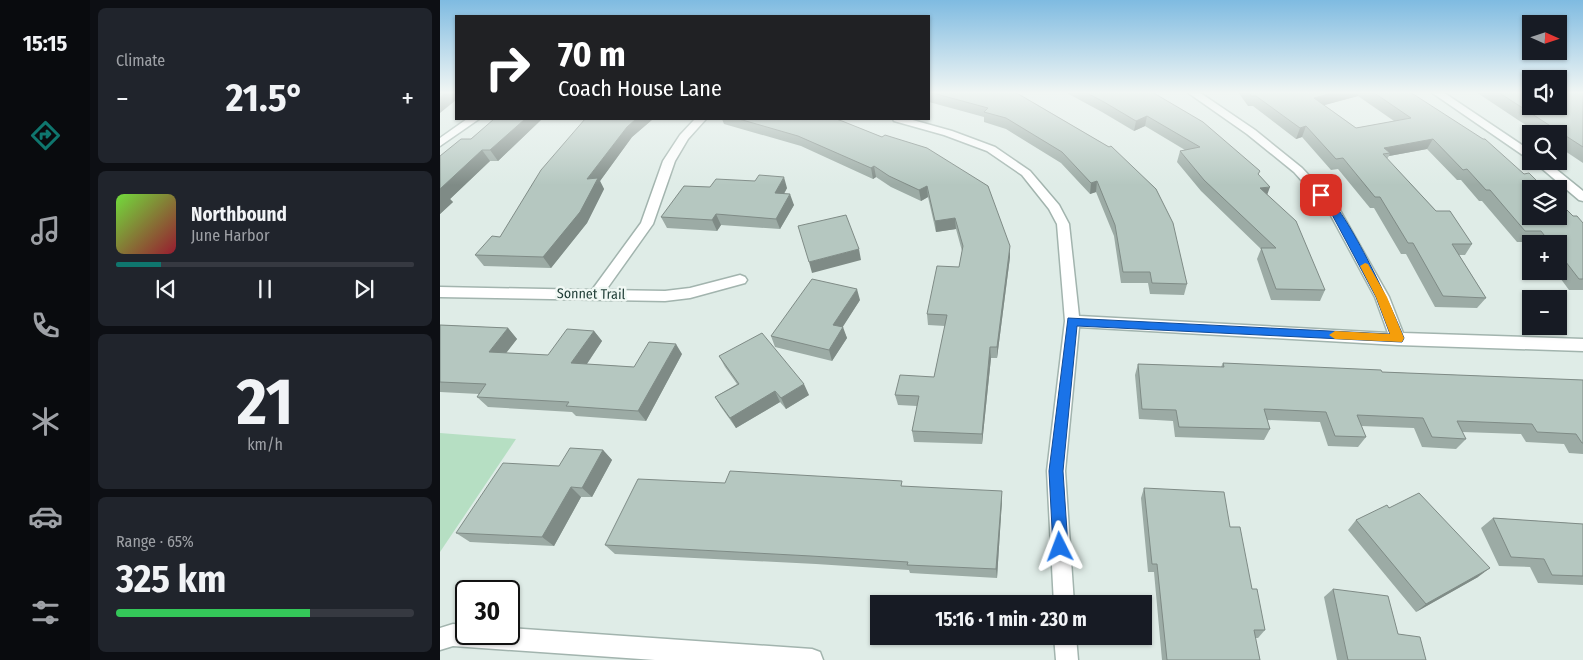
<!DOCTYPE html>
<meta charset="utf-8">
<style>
:root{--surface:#171b24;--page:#20242c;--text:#f1f3f6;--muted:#9ea1a6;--line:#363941;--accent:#0f766e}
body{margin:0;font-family:"Fira Sans Condensed",sans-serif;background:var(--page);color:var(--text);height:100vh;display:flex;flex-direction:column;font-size:19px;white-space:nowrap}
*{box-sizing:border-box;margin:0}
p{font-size:16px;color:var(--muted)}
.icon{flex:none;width:28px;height:28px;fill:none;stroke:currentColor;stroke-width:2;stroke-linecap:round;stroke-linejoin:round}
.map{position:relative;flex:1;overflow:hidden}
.side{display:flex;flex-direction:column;gap:8px;padding:8px;background:#0d0f14;width:350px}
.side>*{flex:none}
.banner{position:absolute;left:15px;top:15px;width:475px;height:105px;border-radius:0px;box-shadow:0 1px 4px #0004;background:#202124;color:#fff;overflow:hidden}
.needle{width:32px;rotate:93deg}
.fabs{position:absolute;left:1082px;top:15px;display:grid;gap:10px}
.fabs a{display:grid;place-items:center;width:45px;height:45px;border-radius:0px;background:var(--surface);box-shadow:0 1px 4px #0004;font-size:25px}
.speed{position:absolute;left:15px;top:580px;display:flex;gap:10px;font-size:25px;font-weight:700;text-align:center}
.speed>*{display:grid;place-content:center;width:65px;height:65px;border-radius:50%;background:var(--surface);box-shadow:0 1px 4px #0004;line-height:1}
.speed .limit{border:2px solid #111;border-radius:8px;background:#fff;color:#111}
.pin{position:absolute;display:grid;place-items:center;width:42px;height:42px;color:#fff;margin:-21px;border-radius:10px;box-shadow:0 2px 8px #0006}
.me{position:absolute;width:55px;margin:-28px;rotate:357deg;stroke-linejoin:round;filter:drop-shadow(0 0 4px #0008)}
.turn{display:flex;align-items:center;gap:18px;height:105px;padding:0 20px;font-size:22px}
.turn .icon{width:65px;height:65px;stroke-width:2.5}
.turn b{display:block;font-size:35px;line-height:42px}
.big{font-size:38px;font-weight:700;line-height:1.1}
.side .widget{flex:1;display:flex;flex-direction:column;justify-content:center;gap:8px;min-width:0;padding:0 18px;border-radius:8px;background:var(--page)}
.side .dial{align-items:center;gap:0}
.dial b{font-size:65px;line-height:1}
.song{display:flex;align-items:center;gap:15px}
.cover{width:60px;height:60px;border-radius:8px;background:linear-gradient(135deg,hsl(100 70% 55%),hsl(350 70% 35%))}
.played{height:5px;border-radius:2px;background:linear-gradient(90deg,var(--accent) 15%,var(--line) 15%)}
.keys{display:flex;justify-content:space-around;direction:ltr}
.heat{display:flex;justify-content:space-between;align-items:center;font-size:28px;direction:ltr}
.charge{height:8px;border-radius:4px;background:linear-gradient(90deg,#34c759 65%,var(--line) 0)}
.trip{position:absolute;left:430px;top:595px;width:282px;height:50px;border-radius:0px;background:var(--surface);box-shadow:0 1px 4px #0004;font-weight:700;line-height:50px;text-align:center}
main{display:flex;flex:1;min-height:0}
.menu{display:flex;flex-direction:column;width:90px;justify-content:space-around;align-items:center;background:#090b0e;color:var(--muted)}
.menu .icon{width:35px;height:35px}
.menu .active{color:var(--accent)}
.menu b{font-size:22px;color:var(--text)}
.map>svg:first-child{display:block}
.green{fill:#b6dfc3}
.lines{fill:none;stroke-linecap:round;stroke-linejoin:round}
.minor-casing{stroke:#a2b4ae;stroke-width:3}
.minor{fill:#fff;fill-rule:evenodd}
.wall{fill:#9caba5;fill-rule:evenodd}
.shaded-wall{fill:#7f8b86}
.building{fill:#b5c7c0;stroke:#7f8b86}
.route{fill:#1a73e8;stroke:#114b97}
.slow{fill:#f59e0b}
.labels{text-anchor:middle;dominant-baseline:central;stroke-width:5;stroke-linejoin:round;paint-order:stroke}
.street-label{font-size:14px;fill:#1f3d36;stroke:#f0f8f4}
</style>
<main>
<nav class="menu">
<b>15:15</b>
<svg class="icon active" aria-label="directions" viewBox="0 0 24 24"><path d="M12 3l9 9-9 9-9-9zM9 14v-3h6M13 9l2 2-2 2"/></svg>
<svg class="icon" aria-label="music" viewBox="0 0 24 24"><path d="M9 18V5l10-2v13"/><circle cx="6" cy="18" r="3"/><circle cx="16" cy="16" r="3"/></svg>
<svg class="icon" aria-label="phone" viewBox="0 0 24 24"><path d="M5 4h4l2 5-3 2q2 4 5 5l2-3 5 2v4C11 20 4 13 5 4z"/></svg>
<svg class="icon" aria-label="climate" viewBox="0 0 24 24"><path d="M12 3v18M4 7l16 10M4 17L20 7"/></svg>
<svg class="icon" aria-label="car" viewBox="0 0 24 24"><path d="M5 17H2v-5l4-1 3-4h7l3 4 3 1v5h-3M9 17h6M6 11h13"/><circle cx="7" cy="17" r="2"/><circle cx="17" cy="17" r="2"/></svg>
<svg class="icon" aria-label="filters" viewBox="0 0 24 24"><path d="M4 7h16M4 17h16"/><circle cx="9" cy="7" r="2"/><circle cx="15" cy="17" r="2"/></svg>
</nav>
<section class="side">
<div class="widget"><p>Climate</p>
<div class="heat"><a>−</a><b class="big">21.5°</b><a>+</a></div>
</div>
<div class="widget">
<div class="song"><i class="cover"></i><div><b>Northbound</b><p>June Harbor</p></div></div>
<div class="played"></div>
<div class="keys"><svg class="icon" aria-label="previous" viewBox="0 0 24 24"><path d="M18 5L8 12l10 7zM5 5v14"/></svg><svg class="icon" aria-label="pause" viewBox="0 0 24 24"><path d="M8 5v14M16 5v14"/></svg><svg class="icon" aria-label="next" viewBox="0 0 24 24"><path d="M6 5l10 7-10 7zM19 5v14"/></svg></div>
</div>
<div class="widget dial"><b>21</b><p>km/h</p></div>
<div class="widget"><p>Range · 65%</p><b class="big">325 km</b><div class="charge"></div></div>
</section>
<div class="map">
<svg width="1143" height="660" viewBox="0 0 1143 660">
<rect width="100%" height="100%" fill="#dfece7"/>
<path class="green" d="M0,433l76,6 -76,113z"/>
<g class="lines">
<defs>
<path id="minor" d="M747,92h12l56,38 47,38 35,37 52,92 14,36 180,6v12l-185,-6 -319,-18 -14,144 9,133h-20l-7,-133 18,-150 -8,-97 -8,-15 -27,-34 -35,-24 -43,-16 -50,-14 -1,-2h16l43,12 43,16 35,24 29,34 10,19 10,92 309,17 -13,-36 -47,-87 -34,-38 -47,-38z
M991,92h12l88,59v8l-4,-1z
M27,119h12l-39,27v-8z
M255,119h11l-18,20 -13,22 -22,63 -47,66 59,1 25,-3 50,-13 5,2 2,3 -2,3 -55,15 -25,3 -225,-4v-10l152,3 49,-67 22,-62 17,-26z
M1093,161h13l37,30v10l-4,-1z
M13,624l13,1v9h43v-6l303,21 8,3 3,8h-168l-202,-14 -13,4v-22z
M614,636h22l2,24h-22z"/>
</defs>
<use href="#minor" class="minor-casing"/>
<use href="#minor" class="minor"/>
</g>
<path class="wall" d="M489,92h86l94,55 78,137 -3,11 -34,-1 -2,-11h-27l-7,-47 -18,-44 -6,2 -29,-31 -55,-34 -22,-7v-5l-55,-15z
M625,92h87l108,79 -2,4 9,19 58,96 -5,11 -49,-1 -14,-41 4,-10 -60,-58 -24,-29 3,-11 5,-1 -40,-24 -11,5 -32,-19z
M798,92h172l114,82 49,42 10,7v67h-14l-14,-19h4v-27h-25l-2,-2h-15l-35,-41h-3l-18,-21h-4l-30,-31 -38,7 -2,3 49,52 36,33 -7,11h-6l27,43 -9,10 -42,-1 -29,-53h-5l-27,-46h-4l-32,-39 -7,1 -29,-33 -6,2 -43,-33h-5zM918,96l36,25 -38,7 -32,-23z
M1036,92h107v71l-24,-16v-13h-20z
M54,119h48l-44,42h-8l-40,38 3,3 -13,12v-58l31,-17z
M145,119h71l-2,1 -1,-1 -21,18 -32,44 4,8 -17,34 -36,45 -67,-2 -9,-11 25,-18z
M282,119h114l46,18 128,120 -13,101h-6l-9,86 -68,-2 -2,-11 5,-25 -19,-1 -3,-10 39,-18 11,-51 -17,-1 -1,-11 32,-47 3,-16 -6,-22 -20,3 -8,-35 -7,4 -30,-14 -15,-10 -3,2 -72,-33 -77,-22z
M315,181l32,7 -3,6 10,11 -14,24 -59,-4 -4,6 -50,-3 -6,-11 49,-30z
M420,300l-18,27 5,11 -15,23 -57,-14 -4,-11z
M0,325l68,3 9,11 -11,14 42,2 46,-24 8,10 -15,23 47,3 48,-13 -36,67 -70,-5 -4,-4 -84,-5 -11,-10 2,-3 -39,-2z
M279,356l90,39 -23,14 -6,-7 -44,26 -15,-21 -6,-10 22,-13 -12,-17z
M783,363l159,9 201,8v74l-14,-1 -5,-9 -38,-2 -5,-8 -59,-2 4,7 -10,10 -34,-2 -8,-19 -53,-2 5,11 -8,10 -30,-1 -8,-24 -53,-2 3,9 -6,11 -89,-3 -2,-16 -34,-2 -4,-44 3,-11 83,3z
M163,450l9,10 -20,37h-11l-27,49 -84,-4 -14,-9 103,-67z
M285,483l178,3 99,14 -5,78 -87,-5 -1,-3 -93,-6 -201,-10 -10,-9z
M704,488l86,39 22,62 13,41 -7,8h-3l5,22h-98l-8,-88h-6l-7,-74z
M949,508l89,69 -62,35 -68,-82 8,-10z
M1053,518l90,6v61l-45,-2 -8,-16 -31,-1 -18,-38z
M893,589l93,71h-89l-13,-63z"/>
<path class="shaded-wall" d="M6,92h10v8l-16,13v-16z
M896,92h23l-1,4 -48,13 4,-11z
M707,116l-2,10 -11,5 2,-10z
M85,119h17l-44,42 -8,-11z
M196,119h17l-21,18 -32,44 4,8 -17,34 -36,45 -8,-11 44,-78 40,-52z
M866,126l-4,11 -6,2 4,-11z
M993,139l-6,10 -38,7 1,-3 -6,-5z
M42,150l8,11 -40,38 3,3 -13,12v-25z
M434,166l2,11 -3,2 -2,-11z
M344,177l3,11 -9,16 -3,-11z
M657,181l-1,11 -6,2 1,-11z
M487,186l1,11 -7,4 -2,-11z
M830,187l-4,11 -6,-10z
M350,194l4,11 -14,24 -4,-10z
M276,214l5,11 -4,6 -5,-11z
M515,218l1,11 -20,3 -1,-11z
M570,246v11l-13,101v-11z
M419,249l2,11 -49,13 -3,-11z
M417,289l3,11 -23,36 -4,-11z
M403,327l4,11 -15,23 -3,-11z
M68,328l9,11 -18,23 -10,-10z
M154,331l8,10 -22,33 -9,-11z
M236,344l6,10 -36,67 -8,-10z
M550,347l1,11 -9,86v-10z
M364,384l5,11 -23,14 -5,-11z
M335,391l5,11 -44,26 -6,-10z
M163,450l9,10 -20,37 -10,-9z
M131,487l10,10 -27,49 -12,-9z
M562,491v9l-5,78 -1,-9z
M1050,568l-12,9 -62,35 10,-8z"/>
<path class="building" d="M0,92h6l-6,5z
M489,92h86l94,55 2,-1 45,43 17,34 14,61 -35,-1 -2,-11h-27l-8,-47 -18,-44 -6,2 -29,-31 -56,-34 -22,-6 4,-4z
M645,92h67l51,30 57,49 -2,3 12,13 -10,1 36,33 29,69 -49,-1 -15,-41h15l-72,-68 -24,-29 20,-4 -53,-31 -11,5 -32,-19z
M809,92h87l-22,6 42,30 55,-10 -38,-26h37l73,47h2l39,35 5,-1 16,16h-14v27h28v-14l14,14h4l6,7v56h-4l-20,-26v-9h-8l-10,-13h-16l-35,-41h-4l-19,-21 -4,1 -30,-31 -49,9 6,5 -7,1 53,57h14l22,33h-20l34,54 -43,-2 -30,-53h-5l-28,-46h-5l-32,-39 -7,1 -30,-33 -6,2 -44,-32h-5z
M1058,92h33v14h28v-14h24v55z
M54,119h31l-35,31h-8l-42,39v-33l21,-17h10z
M145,119h51l-9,8 -40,52 11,-1 -18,34 -37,45 -68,-2 17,-19 8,1 41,-67z
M299,119h97l6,2 40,16 3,-2 42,13 61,38 22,60 -13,101h-7l-8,87 -70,-3 7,-35 -24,-1 5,-20 34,2 13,-62 -20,-1 10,-48 22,1 4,-21 -8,-28 -20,3 -8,-35 -8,4 -30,-14 -15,-10 -3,2 -73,-32z
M319,175l25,2 -9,16 15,1 -14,25 -60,-5 -4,6 -51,-3 23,-31 26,1 6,-8 39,2z
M406,215l13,34 -50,13 -11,-36z
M372,279l45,10 -24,36 10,2 -14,23 -58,-14z
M0,325l68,3 -19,24 59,3 19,-26 27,2 -23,32 63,4 15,-25 27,2 -38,67 -72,-5 3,-4 -92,-5 9,-13 -46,-2z
M322,333l42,51 -23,14 -6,-7 -45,27 -15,-21 24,-13 -20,-28z
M783,363l158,7 1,2 201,8v63h-1l-6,-9 -39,-2 -5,-8 -75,-3 9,18 -34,-2 -9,-19 -66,-3 9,22 -31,-1 -9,-24 -62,-3 6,20 -91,-2 -3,-17 -34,-1 -4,-45 86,3z
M130,448l33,2 -21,38 -11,-1 -29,50 -86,-4 47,-70 56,3z
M290,471l172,10 -1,5 101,5 -6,78 -89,-4 1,-3 -97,-6 -206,-11 33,-66 87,4z
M704,488l80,4 6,35h10l12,62h5l8,41h-11l6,30h-93l-10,-96h-5z
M979,493l71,75 -64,36 -70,-84 31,-15 2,3z
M1053,518l90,6v52l-31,-1 -8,-16 -33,-2z
M893,589l55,7 10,38 22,3 6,23h-78z"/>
<linearGradient id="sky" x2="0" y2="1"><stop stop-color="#7fbbe1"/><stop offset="0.5" stop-color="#f1f6f4"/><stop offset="1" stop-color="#f1f6f4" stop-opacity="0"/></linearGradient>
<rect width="1143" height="185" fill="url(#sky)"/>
<path class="route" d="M881,192c22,8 73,121 83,146l-2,4 -325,-16 -14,145 5,76 -2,5 -6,2 -5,-2 -2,-5 -4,-76 19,-153 322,16 -14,-37 -47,-88 -12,-14z"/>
<path class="slow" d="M925,263l3,1 19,33 17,41 -2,4 -67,-3 -6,-4 6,-4 55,3 -14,-37 -16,-31z"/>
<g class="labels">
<g class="street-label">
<text transform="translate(151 294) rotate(1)">Sonnet Trail</text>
</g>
</g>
</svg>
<div class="fabs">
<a><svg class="needle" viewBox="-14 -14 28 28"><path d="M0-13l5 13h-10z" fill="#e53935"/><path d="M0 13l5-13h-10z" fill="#9ea1a6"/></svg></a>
<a><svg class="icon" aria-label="sound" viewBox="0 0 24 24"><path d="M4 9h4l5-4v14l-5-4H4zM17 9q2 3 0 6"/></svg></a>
<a><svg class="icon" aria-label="search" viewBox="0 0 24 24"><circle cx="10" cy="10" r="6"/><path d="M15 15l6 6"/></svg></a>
<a><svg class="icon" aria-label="layers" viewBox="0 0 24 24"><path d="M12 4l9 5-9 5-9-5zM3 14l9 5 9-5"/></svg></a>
<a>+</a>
<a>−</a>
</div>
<div class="speed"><div class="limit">30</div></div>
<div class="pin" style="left:881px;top:195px;background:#d93025"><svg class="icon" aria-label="arrive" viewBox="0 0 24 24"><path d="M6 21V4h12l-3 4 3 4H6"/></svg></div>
<svg class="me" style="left:620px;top:547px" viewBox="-20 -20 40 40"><path d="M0-17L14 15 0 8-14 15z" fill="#1a73e8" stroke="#fff" stroke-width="4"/></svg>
<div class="trip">15:16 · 1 min · 230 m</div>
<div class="banner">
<div class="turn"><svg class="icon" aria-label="right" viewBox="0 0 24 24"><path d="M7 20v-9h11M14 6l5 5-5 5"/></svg><div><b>70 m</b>Coach House Lane</div></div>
</div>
</div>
</main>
